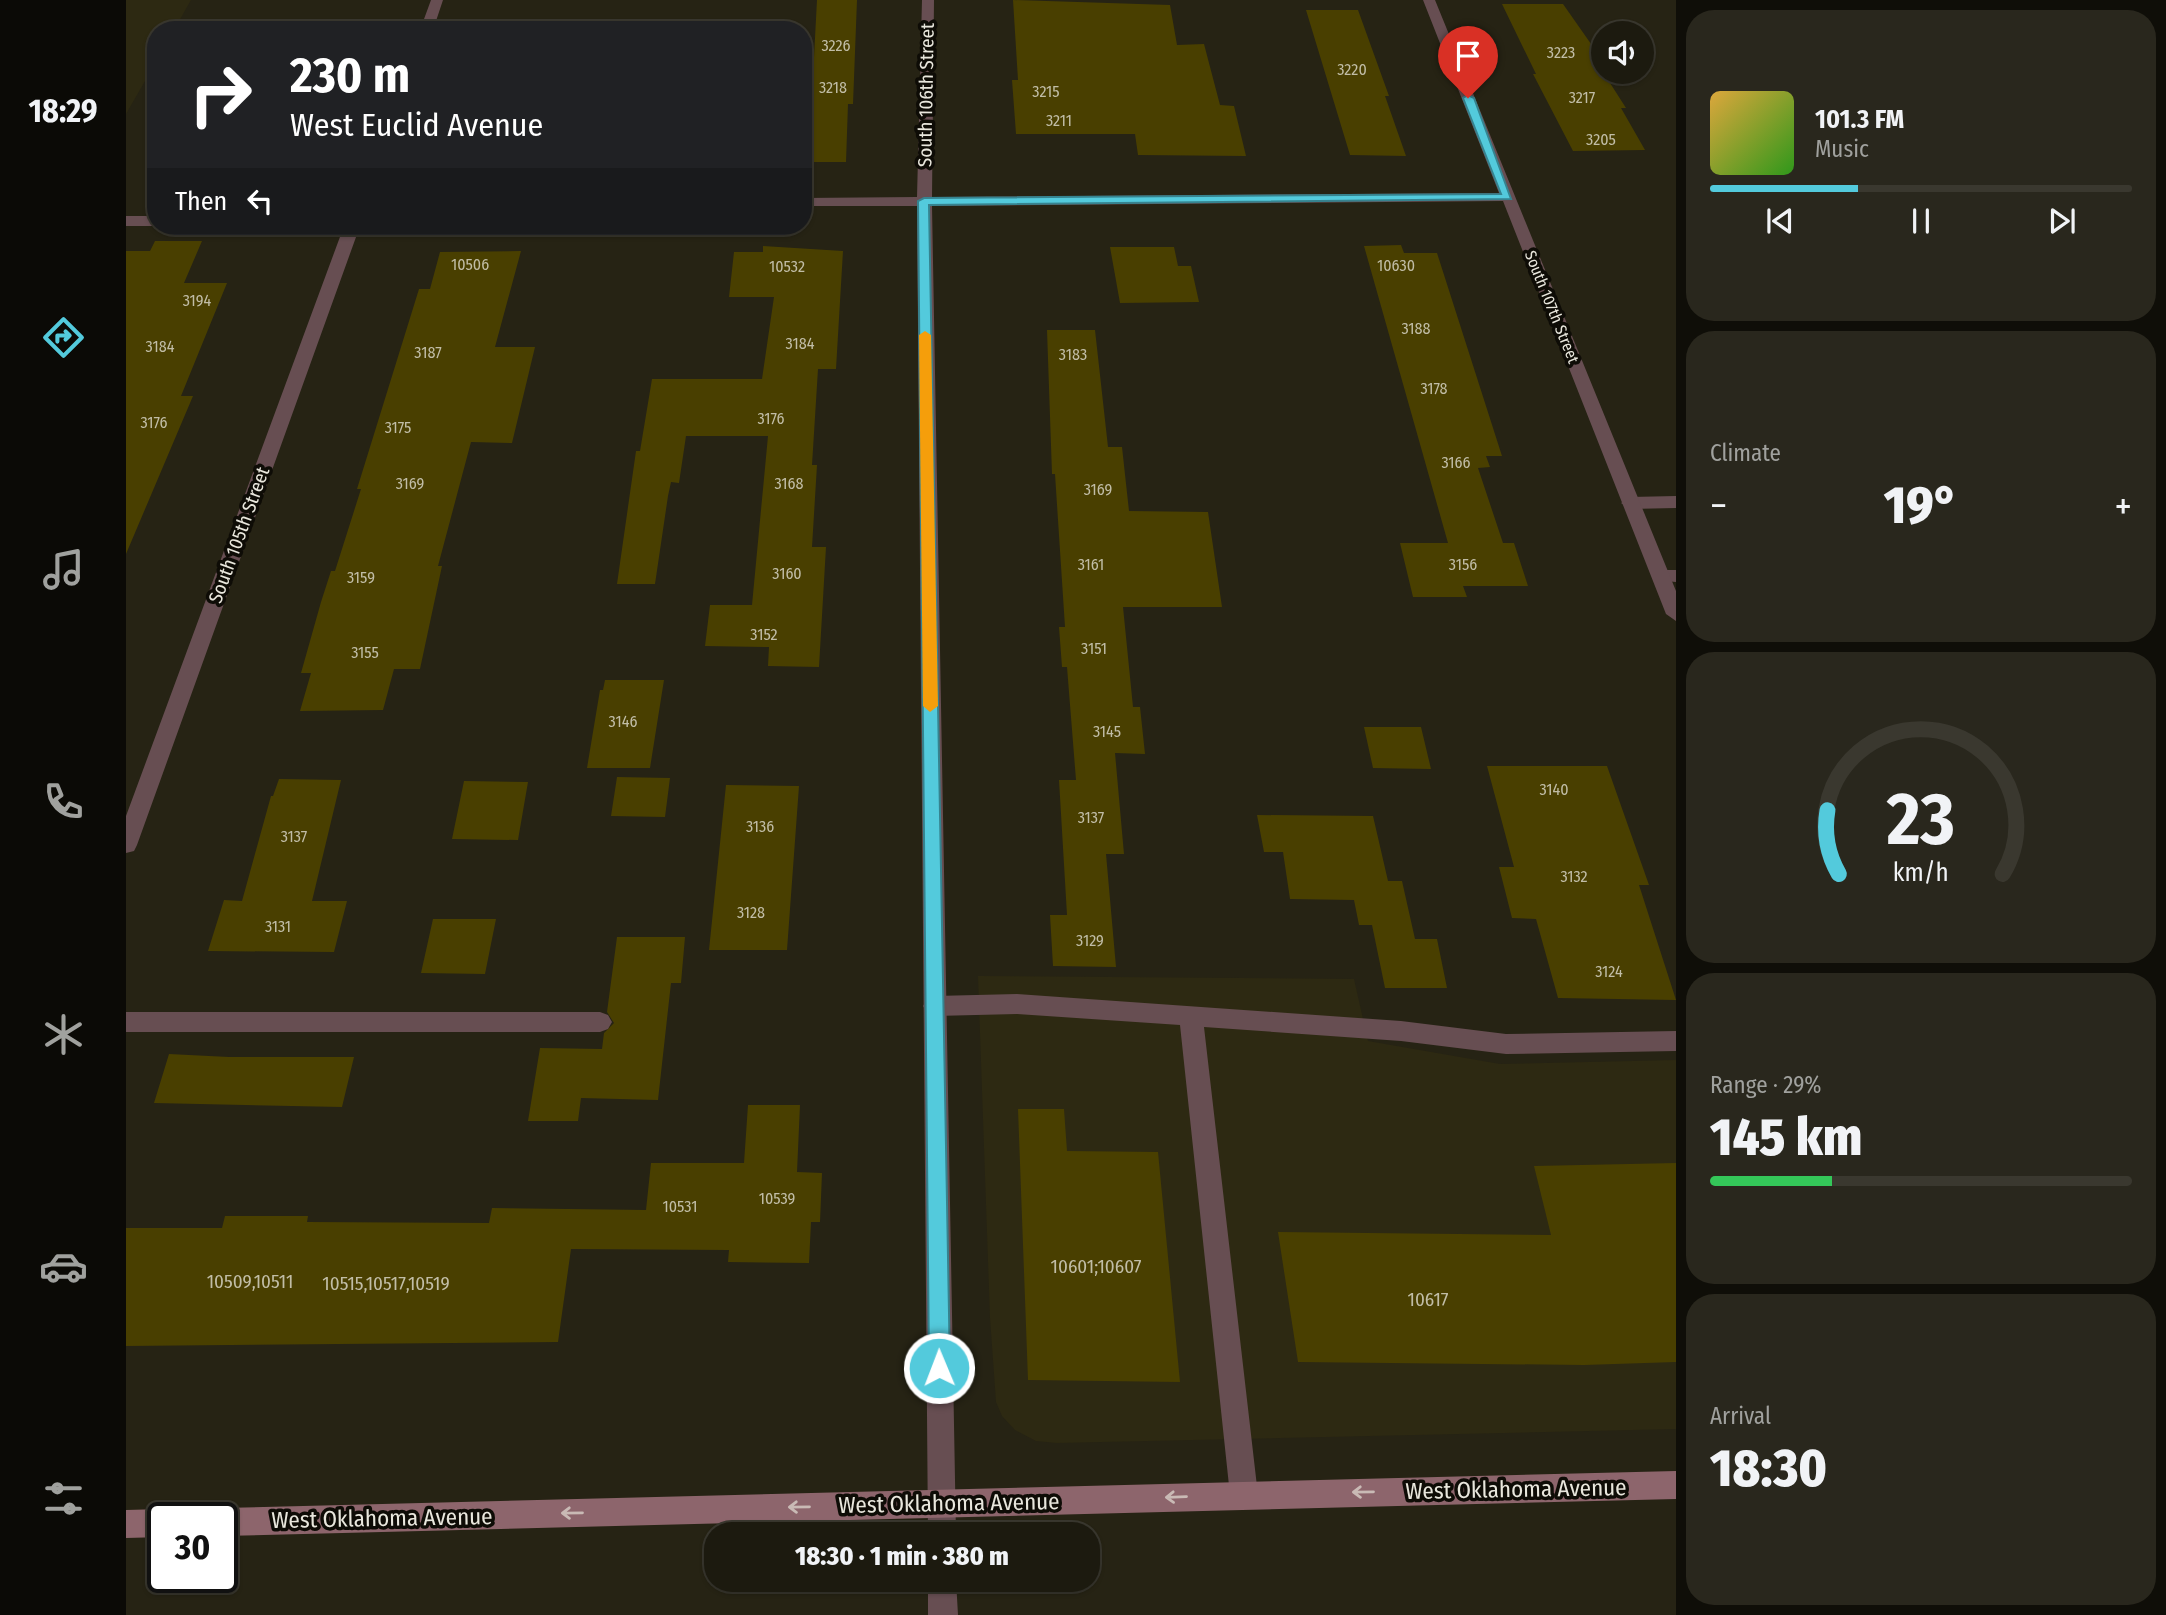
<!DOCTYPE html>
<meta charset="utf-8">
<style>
:root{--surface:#1c1a0f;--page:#29271d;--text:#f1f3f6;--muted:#a0a19e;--line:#3a382f;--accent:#53cadc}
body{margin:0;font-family:"Fira Sans Condensed",sans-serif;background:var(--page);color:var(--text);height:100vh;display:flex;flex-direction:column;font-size:26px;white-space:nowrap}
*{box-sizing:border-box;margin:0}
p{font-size:23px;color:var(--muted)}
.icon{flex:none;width:38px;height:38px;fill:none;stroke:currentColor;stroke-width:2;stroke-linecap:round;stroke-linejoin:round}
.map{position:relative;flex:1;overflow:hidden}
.side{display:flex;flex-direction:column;gap:10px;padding:10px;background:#0f0e08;width:490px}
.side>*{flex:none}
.hud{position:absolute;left:21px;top:21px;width:665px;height:214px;border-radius:28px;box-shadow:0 2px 5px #0004,0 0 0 2px var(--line);background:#202124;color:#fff;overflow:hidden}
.buttons{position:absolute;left:1465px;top:21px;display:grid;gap:14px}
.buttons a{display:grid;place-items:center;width:63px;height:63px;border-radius:50%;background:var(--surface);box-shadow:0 2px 5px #0004,0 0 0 2px var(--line);font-size:35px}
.speed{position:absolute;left:21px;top:1502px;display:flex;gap:14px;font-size:35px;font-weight:700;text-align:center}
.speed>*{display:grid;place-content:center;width:91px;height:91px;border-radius:50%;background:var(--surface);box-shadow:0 2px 5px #0004,0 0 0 2px var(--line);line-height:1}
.speed .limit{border:4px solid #111;border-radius:10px;background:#fff;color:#111}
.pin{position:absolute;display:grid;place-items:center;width:60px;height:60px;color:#fff;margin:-72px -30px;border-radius:50% 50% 50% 0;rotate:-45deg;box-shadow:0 0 7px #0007}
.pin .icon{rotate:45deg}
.me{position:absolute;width:77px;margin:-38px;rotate:359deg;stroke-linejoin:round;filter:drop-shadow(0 0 5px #0008)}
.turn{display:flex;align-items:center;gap:24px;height:147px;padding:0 28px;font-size:32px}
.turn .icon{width:91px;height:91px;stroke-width:2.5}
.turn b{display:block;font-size:49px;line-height:60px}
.then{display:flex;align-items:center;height:66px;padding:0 28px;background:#0003;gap:14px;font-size:26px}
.big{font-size:52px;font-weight:800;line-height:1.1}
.side .card{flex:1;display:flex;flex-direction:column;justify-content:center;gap:10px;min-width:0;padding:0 24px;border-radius:28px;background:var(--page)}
.side .dial{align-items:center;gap:0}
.dial svg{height:182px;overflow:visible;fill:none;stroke:var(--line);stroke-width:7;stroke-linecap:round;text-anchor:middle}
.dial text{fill:var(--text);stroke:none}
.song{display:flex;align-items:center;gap:21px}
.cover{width:84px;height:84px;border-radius:10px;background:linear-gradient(135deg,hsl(40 70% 55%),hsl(110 70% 35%))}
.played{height:7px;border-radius:4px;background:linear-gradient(90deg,var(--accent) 35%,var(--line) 35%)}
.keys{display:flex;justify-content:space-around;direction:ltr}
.heat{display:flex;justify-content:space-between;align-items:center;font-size:38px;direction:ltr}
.charge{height:10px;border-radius:5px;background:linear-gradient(90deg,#34c759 29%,var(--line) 0)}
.trip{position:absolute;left:578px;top:1522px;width:396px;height:70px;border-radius:28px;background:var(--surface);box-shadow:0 2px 5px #0004,0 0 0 2px var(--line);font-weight:800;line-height:70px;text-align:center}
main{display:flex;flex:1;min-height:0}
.dock{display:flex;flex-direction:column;width:126px;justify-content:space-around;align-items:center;background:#0b0a06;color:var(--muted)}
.dock .icon{width:49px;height:49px}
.dock .on{color:var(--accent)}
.dock b{font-size:32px;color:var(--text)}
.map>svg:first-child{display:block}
.built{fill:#2d2912}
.building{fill:#493f00}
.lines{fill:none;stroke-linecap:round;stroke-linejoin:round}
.lane{fill:#674e52;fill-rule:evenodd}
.street{fill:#674e52;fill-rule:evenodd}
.secondary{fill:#8d656c;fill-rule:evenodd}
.oneway{stroke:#c9bab5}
.route{fill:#53cadc;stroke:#36838f;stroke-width:2}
.slow{fill:#f59e0b}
.labels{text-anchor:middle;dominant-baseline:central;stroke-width:7;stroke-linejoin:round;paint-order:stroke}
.number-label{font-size:16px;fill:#c1bda6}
.far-street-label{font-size:16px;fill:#e9e7dd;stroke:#0e0c06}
.street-label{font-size:19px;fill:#e9e7dd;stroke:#0e0c06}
.near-number-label{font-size:19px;fill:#c1bda6}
.near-street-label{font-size:23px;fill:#e9e7dd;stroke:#0e0c06}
</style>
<main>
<nav class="dock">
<b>18:29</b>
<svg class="icon on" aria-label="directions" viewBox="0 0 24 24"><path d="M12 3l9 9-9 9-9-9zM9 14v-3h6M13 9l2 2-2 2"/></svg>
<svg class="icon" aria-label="music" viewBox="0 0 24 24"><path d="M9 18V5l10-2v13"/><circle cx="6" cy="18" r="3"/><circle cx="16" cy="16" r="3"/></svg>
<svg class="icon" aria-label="phone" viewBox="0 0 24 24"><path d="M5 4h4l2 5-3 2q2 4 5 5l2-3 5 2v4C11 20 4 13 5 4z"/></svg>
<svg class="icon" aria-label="climate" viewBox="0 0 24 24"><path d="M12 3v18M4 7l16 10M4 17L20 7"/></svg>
<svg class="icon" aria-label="car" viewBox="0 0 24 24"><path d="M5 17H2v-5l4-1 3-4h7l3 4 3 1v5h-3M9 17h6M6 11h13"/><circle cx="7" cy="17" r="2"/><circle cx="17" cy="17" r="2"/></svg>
<svg class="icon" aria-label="filters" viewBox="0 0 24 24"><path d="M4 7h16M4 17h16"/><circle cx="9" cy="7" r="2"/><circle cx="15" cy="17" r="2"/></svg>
</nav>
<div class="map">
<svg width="1550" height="1615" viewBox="0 0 1550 1615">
<rect width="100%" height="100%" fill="#262314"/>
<path class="built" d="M0,0h65l-17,30h-18v32l-30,52z
M852,976l376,3 14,62 132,23 176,-4v369l-619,14 -21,-2 -21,-11 -13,-14 -6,-14 -6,-84z"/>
<path class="building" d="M691,0h40l-4,104h-5l-2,58h-41l3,-48h3z
M887,0l157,5 7,40 27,-1 16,61 14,1 12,50 -108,-1 -3,-21h-119l-4,-54h6z
M1376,4h61l40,57v11l23,36h-5l24,42 -72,1 -40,-77h3z
M1180,10h52l31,86h-4l21,60 -56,-1z
M29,241h47l-18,42h43l-46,113h12l-67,158v-303h24z
M1275,245l3,8h33l65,203h-16l4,11 -12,1 25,75h11l14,43h-65l4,11h-54l-13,-54h48l-84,-297z
M637,246l80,5 -7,118h-18l-6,96h5l-5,82h14l-7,120 -51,-1 1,-19 -64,-1 5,-41h42l16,-169h-82l-7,47 -8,-1 -3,14 -13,88h-38l19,-133h4l12,-72h110l12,-82h-45l5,-45h29z
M984,247h64l4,19h13l8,36 -79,1z
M395,251l-26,96h40l-23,96 -41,-1 -33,124h4l-22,103h-26l-11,41 -83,1 11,-38h-10l20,-71 10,-31h4l26,-82h-4l62,-200h11l10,-37z
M921,330h48l13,117h14l7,64 79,1 14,95h-99l10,100h7l5,47 -30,-1 9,101h-18l10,113 -63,-1 -3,-51h17l-8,-135h17l-9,-113h-5l-3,-40h6l-10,-153h-3z
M479,680h59l-14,88h-63l13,-78h3z
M1238,727h57l10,42 -58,-1z
M1361,766h120l42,119h-10l37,115 -118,-2 -22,-79 -24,-1 -13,-51h15z
M491,777l53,1 -5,39 -54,-1z
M153,779l62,1 -29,121h35l-13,51 -126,-1 16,-51 18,1 29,-105h2z
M338,781l64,1 -10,58 -66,-1z
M600,785l73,1 -12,164h-78z
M1131,815l116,1 15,65h14l13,58h22l10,49h-62l-13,-63h-13l-5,-25 -64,-1 -7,-47h-19z
M307,919h63l-11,55 -64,-1z
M491,937h68l-4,46h-10l-13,117 -77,-2 -3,23h-50l12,-73 62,1 2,-16 10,-10 -7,-11z
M43,1054l60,3h125l-12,50 -188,-4z
M622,1105h52l-3,67 25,1 -2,49h-9l-2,41 -81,-1 1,-12 -158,-1 -13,93 -432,4v-118h96l3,-12h83l-1,6 182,1 3,-15 154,2 5,-47h93z
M892,1109h46l3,42 91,1 22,230 -152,-2z
M1550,1163v199l-92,3 -286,-3 -20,-130 273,3 -17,-69z"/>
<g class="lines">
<path class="lane" d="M0,216h30v10h-30z
M1550,496v12l-46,1 -9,-6 9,-6z
M1535,570h15v12l-22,-2 -2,-4 2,-4z
M891,994l384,27 105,13 170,-3v20l-170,3 -105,-13 -197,-14 54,468 -4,10 -10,4 -10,-4 -4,-10 -50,-470 -163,-11 -82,2 -8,-3 -4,-7 4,-7 8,-3z
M0,1012h474l8,3 4,7 -4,7 -8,3h-474z"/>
<path class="street" d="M305,0h12l-10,30h-13z
M796,0h12l-2,197 567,-4 -76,-193h12l241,591v30l-10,-7 -163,-413 -571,5 24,1329h-28l-11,-1329h-114v-8l114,-1z
M218,226h16l-223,619 -3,6 -8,2v-37z
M802,1580h28l2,35h-30z"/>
<path class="secondary" d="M1550,1471v28l-1454,37v-19h-12l2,-5 10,-4z
M37,1509l12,8h-12v20l-37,1v-28z"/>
</g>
<defs><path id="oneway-shaft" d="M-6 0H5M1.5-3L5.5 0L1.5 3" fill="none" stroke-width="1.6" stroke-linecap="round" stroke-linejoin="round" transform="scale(1.75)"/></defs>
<g class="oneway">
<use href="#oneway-shaft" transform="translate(1237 1492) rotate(179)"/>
<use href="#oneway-shaft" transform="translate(1050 1497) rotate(178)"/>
<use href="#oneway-shaft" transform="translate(673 1507) rotate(179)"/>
<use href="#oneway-shaft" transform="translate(446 1513) rotate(179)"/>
</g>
<path class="route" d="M1342,95l6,3 37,101 -582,6 21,1163 -3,7 -8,3 -7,-3 -3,-7 -11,-1167 6,-3 577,-4 -38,-96z"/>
<path class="slow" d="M799,331l6,4 7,371 -8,6 -7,-6 -4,-371z"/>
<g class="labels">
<g class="number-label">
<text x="710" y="45">3226</text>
<text x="1435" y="52">3223</text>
<text x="1226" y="69">3220</text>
<text x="707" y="87">3218</text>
<text x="920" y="91">3215</text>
<text x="1456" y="97">3217</text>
<text x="933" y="120">3211</text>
<text x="1475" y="139">3205</text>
<text x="344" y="264">10506</text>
<text x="1270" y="265">10630</text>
<text x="661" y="266">10532</text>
<text x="71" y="300">3194</text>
<text x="1290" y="328">3188</text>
<text x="674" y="343">3184</text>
<text x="34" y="346">3184</text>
<text x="302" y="352">3187</text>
<text x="947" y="354">3183</text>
<text x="1308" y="388">3178</text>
<text x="645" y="418">3176</text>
<text x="28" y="422">3176</text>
<text x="272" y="427">3175</text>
<text x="1330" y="462">3166</text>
<text x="284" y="483">3169</text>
<text x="663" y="483">3168</text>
<text x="972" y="489">3169</text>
<text x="965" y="564">3161</text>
<text x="1337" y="564">3156</text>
<text x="661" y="573">3160</text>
<text x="235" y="577">3159</text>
<text x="638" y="634">3152</text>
<text x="968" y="648">3151</text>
<text x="239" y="652">3155</text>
<text x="497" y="721">3146</text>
<text x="981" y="731">3145</text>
<text x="1428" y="789">3140</text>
<text x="965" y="817">3137</text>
<text x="634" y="826">3136</text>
<text x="168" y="836">3137</text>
<text x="1448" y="876">3132</text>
<text x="625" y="912">3128</text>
<text x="152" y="926">3131</text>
<text x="964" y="940">3129</text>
<text x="1483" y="971">3124</text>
<text x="651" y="1198">10539</text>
<text x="554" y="1206">10531</text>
</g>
<g class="far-street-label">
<text transform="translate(1426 307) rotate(68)">South 107th Street</text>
</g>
<g class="street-label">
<text transform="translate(800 95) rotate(-89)">South 106th Street</text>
<text transform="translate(113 535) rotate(-70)">South 105th Street</text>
</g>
<g class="near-number-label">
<text x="970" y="1266">10601;10607</text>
<text x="124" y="1281">10509,10511</text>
<text x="260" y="1283">10515,10517,10519</text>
<text x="1302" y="1299">10617</text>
</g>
<g class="near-street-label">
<text transform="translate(1390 1489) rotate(-1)">West Oklahoma Avenue</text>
<text transform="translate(823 1503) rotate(-1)">West Oklahoma Avenue</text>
<text transform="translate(256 1518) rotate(-1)">West Oklahoma Avenue</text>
</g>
</g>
</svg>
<div class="buttons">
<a><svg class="icon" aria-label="sound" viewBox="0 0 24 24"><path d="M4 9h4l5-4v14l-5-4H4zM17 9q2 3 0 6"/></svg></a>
</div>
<div class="speed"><div class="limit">30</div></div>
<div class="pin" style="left:1342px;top:98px;background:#d93025"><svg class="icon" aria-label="arrive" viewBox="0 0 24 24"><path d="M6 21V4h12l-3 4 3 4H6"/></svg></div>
<svg class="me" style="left:813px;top:1368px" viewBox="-20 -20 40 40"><circle r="17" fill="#53cadc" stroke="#fff" stroke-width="3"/><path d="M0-11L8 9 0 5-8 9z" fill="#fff"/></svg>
<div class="trip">18:30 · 1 min · 380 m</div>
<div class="hud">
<div class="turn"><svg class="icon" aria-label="right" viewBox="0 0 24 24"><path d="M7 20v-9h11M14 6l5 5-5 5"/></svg><div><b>230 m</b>West Euclid Avenue</div></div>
<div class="then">Then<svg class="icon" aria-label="left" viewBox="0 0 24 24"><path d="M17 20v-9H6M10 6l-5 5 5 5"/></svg></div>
</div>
</div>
<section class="side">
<div class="card">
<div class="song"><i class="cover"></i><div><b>101.3 FM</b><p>Music</p></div></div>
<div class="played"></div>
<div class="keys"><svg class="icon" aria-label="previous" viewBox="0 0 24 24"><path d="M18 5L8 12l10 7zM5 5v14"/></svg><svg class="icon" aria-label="pause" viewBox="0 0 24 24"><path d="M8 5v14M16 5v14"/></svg><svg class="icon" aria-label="next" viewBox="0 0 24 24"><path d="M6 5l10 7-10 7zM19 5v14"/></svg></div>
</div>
<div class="card"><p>Climate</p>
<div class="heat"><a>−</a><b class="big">19°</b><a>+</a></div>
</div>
<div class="card dial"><svg viewBox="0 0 100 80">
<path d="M14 69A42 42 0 1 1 86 69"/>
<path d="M14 69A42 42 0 0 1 9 41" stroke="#53cadc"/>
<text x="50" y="56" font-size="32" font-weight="700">23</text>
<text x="50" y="72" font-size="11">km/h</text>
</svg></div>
<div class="card"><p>Range · 29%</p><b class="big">145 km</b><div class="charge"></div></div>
<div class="card"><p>Arrival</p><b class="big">18:30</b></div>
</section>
</main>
